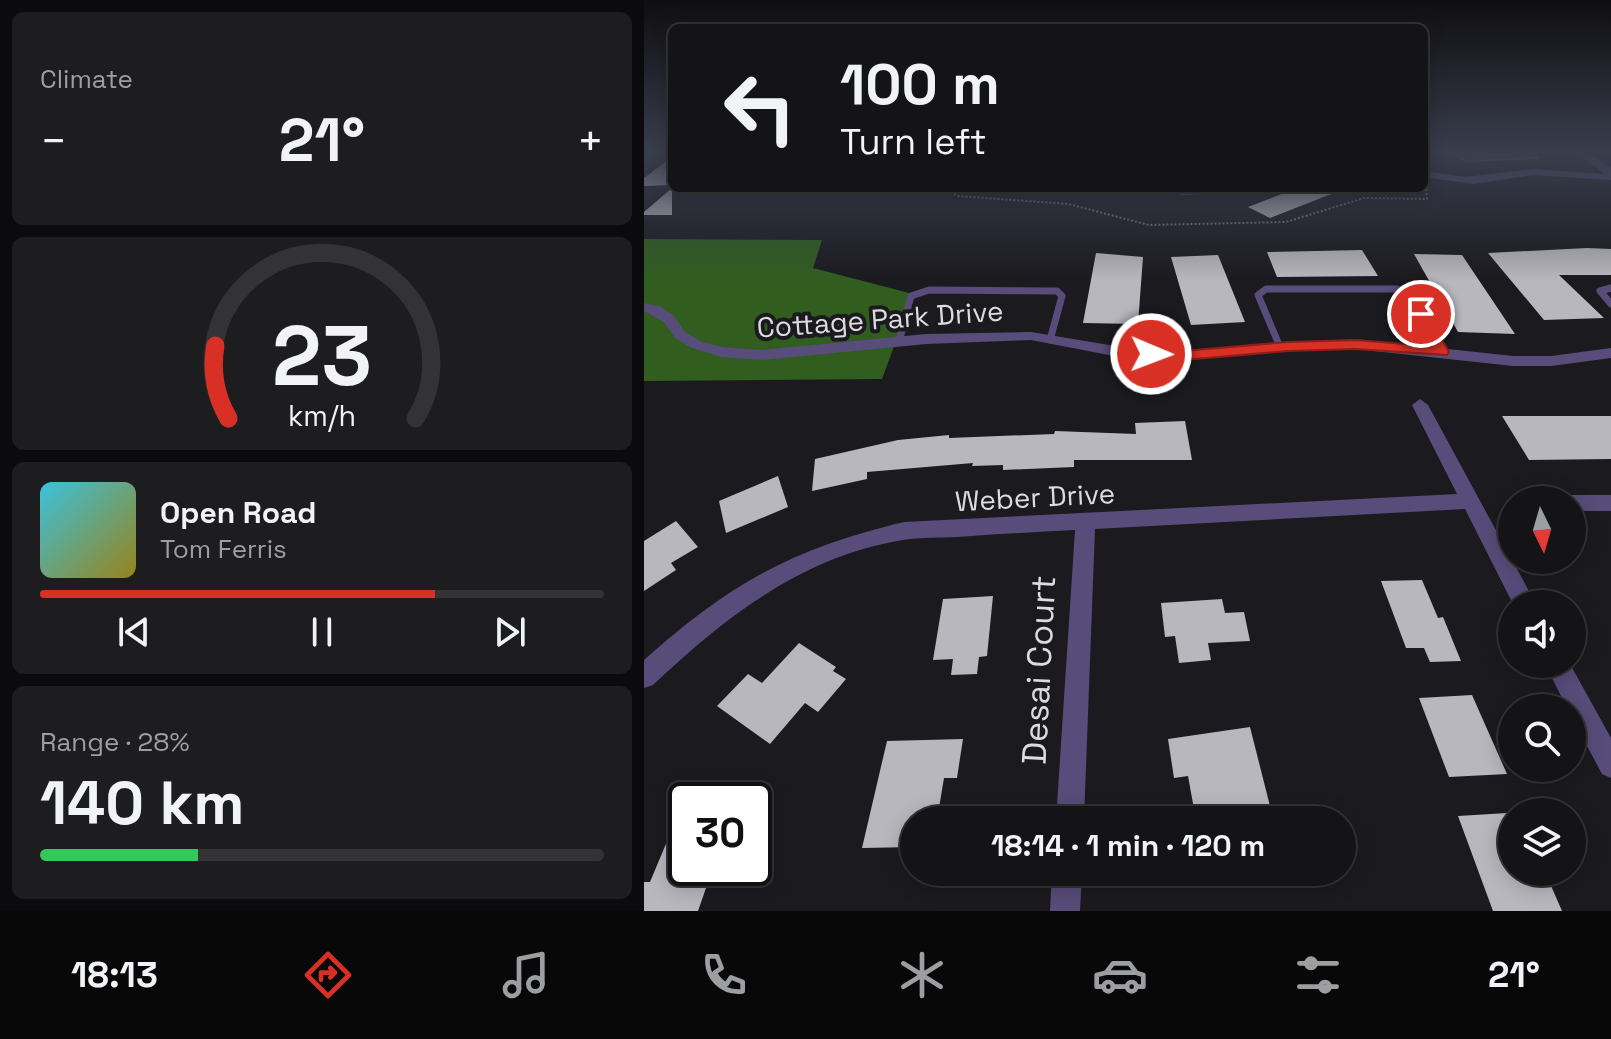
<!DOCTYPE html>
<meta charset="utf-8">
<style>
:root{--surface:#141417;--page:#1d1d20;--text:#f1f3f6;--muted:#9d9ea1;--line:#333336;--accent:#d93025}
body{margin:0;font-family:"Space Grotesk",sans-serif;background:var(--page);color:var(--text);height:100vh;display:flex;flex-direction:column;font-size:30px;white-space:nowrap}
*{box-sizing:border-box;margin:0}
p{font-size:26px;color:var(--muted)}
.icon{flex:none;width:44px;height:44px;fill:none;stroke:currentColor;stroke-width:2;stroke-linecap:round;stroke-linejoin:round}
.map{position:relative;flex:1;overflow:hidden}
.sheet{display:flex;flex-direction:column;gap:12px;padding:12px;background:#0b0b0d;width:644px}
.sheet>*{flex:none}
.banner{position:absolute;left:24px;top:24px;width:760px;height:168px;border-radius:12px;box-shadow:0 4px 20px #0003,0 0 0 2px var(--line);background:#141417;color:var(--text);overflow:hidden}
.needle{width:52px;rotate:175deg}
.fabs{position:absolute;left:854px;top:486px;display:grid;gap:16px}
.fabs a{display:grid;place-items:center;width:88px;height:88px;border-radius:50%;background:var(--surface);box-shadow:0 4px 20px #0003,0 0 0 2px var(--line);font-size:40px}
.speed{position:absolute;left:24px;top:782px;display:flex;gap:16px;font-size:40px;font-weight:700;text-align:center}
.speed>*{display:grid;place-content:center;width:104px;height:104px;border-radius:50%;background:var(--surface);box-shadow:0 4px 20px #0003,0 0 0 2px var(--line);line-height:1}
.speed .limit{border:4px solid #111;border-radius:12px;background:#fff;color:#111}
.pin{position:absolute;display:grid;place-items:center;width:68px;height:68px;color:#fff;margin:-34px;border:4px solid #fff;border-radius:50%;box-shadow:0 2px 8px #0007}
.me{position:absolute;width:88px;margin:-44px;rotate:91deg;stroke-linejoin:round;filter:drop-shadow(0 0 6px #0008)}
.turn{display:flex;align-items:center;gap:28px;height:168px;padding:0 40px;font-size:36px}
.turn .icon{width:104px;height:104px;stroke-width:2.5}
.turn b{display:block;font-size:56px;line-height:68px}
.big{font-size:60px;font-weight:800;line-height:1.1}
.sheet .tile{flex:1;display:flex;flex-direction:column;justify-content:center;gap:12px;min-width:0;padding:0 28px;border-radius:12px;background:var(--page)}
.sheet .dial{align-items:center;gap:0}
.dial svg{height:208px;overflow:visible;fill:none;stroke:var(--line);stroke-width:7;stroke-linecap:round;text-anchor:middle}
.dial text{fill:var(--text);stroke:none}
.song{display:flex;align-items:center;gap:24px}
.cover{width:96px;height:96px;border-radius:12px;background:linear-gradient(135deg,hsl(190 70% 55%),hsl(50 70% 35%))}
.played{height:8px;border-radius:4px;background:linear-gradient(90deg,var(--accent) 70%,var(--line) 70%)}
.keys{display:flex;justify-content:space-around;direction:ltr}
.heat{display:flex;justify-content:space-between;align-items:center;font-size:44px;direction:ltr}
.charge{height:12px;border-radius:6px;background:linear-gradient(90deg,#34c759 28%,var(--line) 0)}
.trip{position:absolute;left:256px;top:806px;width:456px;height:80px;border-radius:40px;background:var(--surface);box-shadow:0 4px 20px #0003,0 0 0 2px var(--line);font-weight:800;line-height:80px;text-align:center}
.menu{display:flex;height:128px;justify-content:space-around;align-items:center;background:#080809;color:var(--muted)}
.menu .icon{width:56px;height:56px}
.menu .current{color:var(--accent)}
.menu b{font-size:36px;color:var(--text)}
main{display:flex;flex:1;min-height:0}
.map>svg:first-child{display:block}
.forest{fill:#315e1f}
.water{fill:#315e20;stroke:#648459;stroke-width:2}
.building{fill:#b9b7be}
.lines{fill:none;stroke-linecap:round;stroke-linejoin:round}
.path{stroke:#77767a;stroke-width:2;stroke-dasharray:2 2;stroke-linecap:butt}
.service{stroke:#584c7a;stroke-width:7}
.minor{fill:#584c7a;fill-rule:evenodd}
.route{fill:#d93025;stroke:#8d1f18;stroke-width:2}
.labels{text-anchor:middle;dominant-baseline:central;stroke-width:8;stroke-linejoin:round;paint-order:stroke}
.street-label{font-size:28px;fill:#dcdcdf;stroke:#1b1a1f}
.near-street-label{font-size:34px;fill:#dcdcdf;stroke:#1b1a1f}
</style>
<main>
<section class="sheet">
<div class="tile"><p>Climate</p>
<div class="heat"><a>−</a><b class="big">21°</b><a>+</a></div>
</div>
<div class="tile dial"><svg viewBox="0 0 100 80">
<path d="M14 69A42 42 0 1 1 86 69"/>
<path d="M14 69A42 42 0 0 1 9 41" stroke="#d93025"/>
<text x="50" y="56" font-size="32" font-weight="700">23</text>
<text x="50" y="72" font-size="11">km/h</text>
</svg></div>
<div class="tile">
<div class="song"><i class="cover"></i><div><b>Open Road</b><p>Tom Ferris</p></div></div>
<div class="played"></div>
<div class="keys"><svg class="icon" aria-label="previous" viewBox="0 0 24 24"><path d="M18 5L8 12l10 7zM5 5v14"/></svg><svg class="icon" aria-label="pause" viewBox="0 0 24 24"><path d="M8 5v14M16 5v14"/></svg><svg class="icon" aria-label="next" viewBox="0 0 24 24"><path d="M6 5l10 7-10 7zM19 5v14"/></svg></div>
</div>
<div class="tile"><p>Range · 28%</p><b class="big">140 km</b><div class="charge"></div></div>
</section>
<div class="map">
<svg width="967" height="911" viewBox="0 0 967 911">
<rect width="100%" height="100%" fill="#1b1a1f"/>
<path class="forest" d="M0,239l178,1 -9,28 100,26 -31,85 -238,2z"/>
<path class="water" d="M807,153h84l3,5 -72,3z"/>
<path class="building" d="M28,157v28l-28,1v-8z
M28,188v27h-28v-3z
M653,188l47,1 -74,29 -22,-11z
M943,248l24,1v26h-52l45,43 -60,2 -56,-67z
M718,250l16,26 -101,1 -10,-25z
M452,253l47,4 -5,67 -55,-1z
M770,254l48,1 53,79 -57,-2z
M574,255l27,67 -54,3 -20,-68z
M858,416h109v43l-82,1z
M541,421l7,39h-118v7l-71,3v-5l-31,1 1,-3 -106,9v7l-55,12 3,-32 83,-19 51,-5v3l105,-4 1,-3 81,3 -1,-11z
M134,476l10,31 -62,26 -7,-32z
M32,521l22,26 -27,16 5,7 -32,21v-50z
M778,580l16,38 5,-1 18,44 -31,1 -6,-14h-18l-25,-67z
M349,596l-6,60 -8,1 -2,17 -26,1 2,-16 -20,1 10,-61z
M578,599l3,14 19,-1 6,29 -42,2 3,17 -32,3 -4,-27 -10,1 -4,-34z
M155,643l37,24 -3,4 13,8 -28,33 -13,-9 -35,41 -53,-38 31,-32 14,9z
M828,695l35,79 -58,3 -30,-79z
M606,727l23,91 -77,2 -8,-44 -14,2 -6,-39z
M319,739l-6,39h-13l-7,42h-23v27l-52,1 25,-107z
M42,796v72h27l-15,43h-54v-29h6z
M863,813l5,13v46h33l17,39h-69l-35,-95z"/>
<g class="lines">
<path class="path" d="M309,188l-2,4 7,4 110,8 81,21 137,-3 78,-24 63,1 -1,-13"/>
<path class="service" d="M967,288l-11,3 11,13
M255,342l12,-46 18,-6 128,1 5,5 -12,44
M636,347l-22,-52 8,-6h131l14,6 30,57"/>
<path class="minor" d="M934,153h11l22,15v12l-78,-5 -59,9 -50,-7v-6l42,6 67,-8 72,5z
M45,188h171l-5,3 -148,3z
M499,188h115l-5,3 -70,4z
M0,303l17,4 13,9 11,16 17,10 20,5 39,3 165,-16 105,-2 78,13 74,5 172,-11 158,17h38l60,-8v10l-60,8h-38l-158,-17 -67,2 -105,9 -74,-5 -78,-15 -105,4 -165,16 -40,-3 -29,-9 -17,-10 -11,-16 -20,-11z
M776,399l8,6 108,199h-23l-48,-95 -370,20 -11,291h-28l19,-290c-39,2 -78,4 -117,7 -18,1 -37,0 -55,3 -100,16 -178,77 -250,145l-9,3v-28c86,-77 148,-111 260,-138l553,-28 -45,-89z
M928,495h39v16h-39v-11h-8z
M901,664h25l41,74v40l-9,-4 -30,-56v-10h-5z
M408,872h30l-2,39h-30z"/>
</g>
<linearGradient id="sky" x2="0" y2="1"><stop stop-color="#0f0e11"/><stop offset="0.54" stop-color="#393e4d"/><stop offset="1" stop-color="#393e4d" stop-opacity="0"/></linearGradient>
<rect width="967" height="281" fill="url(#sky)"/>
<path class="route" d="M777,309l7,5 21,38 -2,3 -92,-6 -67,2 -105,9 -32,-1 -8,-5 8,-5 32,2 105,-9 67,-2 76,6 -17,-32z"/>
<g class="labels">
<g class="street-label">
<text transform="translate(236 319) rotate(-4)">Cottage Park Drive</text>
<text transform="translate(391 497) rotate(-3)">Weber Drive</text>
</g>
<g class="near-street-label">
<text transform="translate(395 670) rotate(-87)">Desai Court</text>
</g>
</g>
</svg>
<div class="fabs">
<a><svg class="needle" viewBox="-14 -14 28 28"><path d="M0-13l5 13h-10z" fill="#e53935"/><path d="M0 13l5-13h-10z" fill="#9d9ea1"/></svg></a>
<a><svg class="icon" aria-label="sound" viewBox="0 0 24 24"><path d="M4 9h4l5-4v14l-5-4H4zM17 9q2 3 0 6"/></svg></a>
<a><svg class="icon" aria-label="search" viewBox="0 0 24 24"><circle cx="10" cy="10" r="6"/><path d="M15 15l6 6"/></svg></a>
<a><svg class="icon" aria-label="layers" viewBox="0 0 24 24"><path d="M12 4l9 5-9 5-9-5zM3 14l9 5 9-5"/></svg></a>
</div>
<div class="speed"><div class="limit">30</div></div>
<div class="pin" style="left:777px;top:314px;background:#d93025"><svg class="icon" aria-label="arrive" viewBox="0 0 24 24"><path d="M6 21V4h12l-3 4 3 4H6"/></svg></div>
<svg class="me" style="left:507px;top:354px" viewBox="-20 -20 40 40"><circle r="17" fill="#d93025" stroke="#fff" stroke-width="3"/><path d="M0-11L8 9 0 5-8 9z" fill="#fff"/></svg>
<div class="trip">18:14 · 1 min · 120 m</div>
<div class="banner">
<div class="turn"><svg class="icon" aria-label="left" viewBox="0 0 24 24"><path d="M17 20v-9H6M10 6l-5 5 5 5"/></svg><div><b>100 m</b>Turn left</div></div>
</div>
</div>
</main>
<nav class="menu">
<b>18:13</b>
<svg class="icon current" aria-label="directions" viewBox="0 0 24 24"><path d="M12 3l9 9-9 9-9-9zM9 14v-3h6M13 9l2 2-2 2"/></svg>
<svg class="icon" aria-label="music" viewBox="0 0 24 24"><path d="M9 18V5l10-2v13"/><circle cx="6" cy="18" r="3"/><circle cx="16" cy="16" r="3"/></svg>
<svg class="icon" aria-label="phone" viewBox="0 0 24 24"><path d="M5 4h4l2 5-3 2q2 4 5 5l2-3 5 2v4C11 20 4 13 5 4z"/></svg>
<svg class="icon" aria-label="climate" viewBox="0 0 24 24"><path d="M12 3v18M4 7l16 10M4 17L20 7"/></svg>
<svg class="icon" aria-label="car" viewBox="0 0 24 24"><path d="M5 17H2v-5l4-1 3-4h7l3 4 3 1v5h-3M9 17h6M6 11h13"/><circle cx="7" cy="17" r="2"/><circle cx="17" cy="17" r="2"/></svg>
<svg class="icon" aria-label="filters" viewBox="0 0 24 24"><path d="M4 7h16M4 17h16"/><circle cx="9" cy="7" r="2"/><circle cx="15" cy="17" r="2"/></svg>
<b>21°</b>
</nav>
